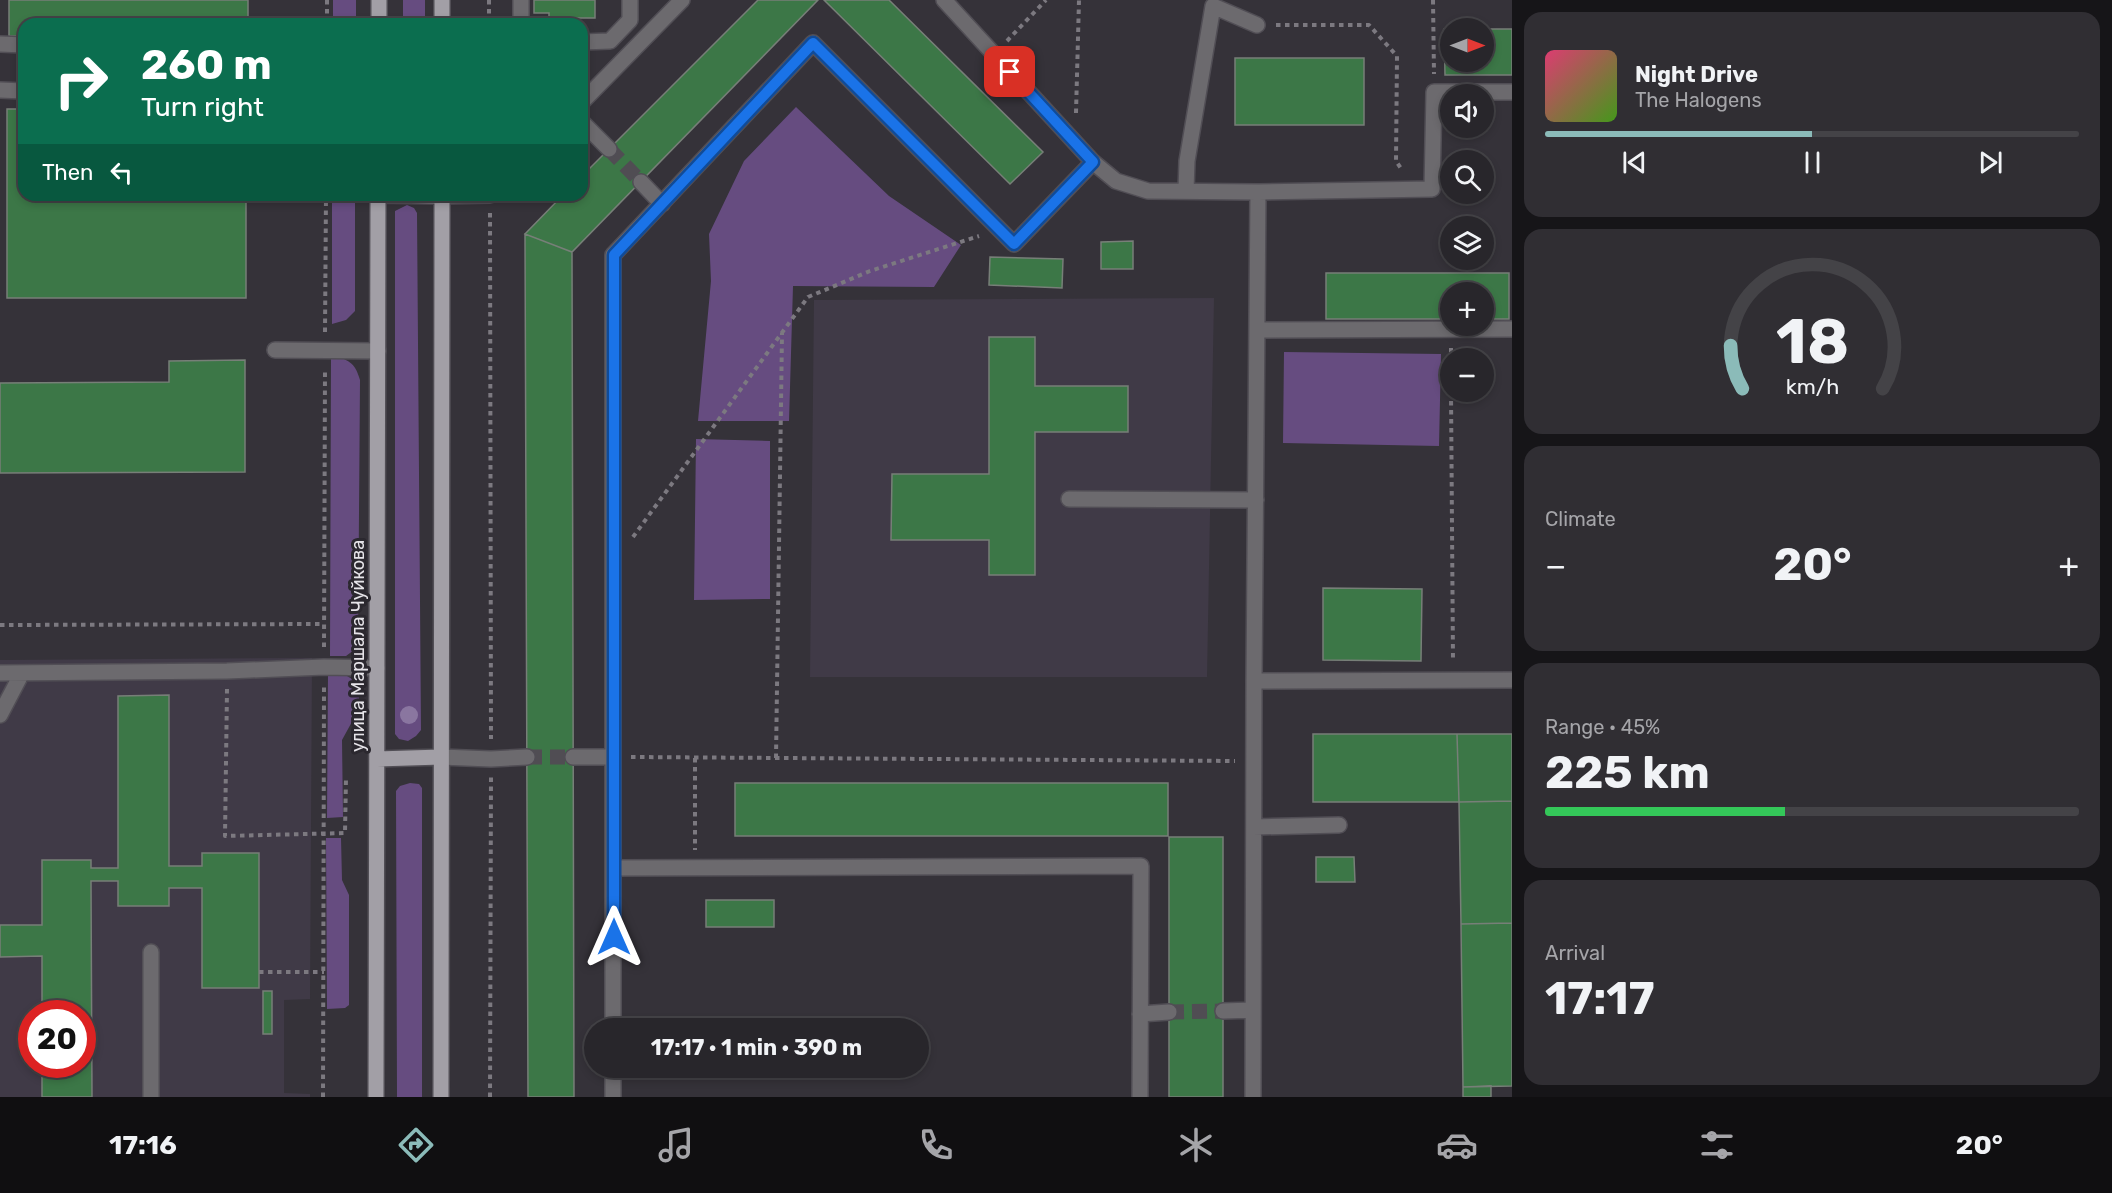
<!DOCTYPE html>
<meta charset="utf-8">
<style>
:root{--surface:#28262b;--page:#302e33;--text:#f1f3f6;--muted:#a5a5a9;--line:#444347;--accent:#8bbbb9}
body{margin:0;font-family:Rubik,sans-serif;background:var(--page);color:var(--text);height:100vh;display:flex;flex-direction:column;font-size:22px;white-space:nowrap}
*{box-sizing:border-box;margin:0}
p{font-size:20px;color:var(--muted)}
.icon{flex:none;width:33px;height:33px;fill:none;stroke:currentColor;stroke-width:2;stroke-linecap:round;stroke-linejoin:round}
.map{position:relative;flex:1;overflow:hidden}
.side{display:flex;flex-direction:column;gap:12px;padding:12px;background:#161518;width:600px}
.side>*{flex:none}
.banner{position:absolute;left:18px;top:18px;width:570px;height:183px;border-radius:18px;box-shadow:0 3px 9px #0003,0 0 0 2px var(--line);background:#0b6e4f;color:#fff;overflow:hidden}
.needle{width:39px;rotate:90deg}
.controls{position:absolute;left:1440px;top:18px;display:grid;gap:12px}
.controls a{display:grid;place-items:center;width:54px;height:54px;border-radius:50%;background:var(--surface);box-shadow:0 3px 9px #0003,0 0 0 2px var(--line);font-size:30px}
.speed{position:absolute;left:18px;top:1000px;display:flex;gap:12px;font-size:30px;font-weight:700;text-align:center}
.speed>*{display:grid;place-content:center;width:78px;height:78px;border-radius:50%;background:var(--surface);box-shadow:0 3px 9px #0003,0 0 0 2px var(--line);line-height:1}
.speed .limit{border:9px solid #d22;background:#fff;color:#111}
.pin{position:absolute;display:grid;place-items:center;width:51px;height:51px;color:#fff;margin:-26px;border-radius:12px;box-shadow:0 3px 9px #0006}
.me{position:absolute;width:66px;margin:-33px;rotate:0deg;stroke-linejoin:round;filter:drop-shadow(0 0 4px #0008)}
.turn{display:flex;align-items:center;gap:21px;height:126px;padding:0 24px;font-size:27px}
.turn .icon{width:78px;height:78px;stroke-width:2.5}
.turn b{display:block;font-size:42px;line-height:51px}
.then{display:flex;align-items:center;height:57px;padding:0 24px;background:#0003;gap:12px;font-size:22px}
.big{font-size:45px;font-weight:700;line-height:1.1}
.side .tile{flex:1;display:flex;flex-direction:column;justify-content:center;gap:9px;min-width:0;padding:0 21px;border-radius:18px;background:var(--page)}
.side .dial{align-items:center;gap:0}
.dial svg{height:156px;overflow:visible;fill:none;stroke:var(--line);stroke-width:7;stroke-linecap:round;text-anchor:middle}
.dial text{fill:var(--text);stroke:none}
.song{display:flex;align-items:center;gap:18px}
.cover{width:72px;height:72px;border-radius:9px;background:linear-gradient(135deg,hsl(340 70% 55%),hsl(100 70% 35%))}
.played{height:6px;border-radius:3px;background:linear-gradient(90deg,var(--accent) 50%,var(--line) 50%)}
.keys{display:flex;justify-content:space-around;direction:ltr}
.heat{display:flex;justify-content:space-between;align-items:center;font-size:33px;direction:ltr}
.charge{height:9px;border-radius:4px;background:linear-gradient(90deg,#34c759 45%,var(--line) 0)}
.trip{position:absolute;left:584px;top:1018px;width:345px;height:60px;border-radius:30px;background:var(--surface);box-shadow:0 3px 9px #0003,0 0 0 2px var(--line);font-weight:700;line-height:60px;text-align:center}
.menu{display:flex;height:96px;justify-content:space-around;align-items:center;background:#100f11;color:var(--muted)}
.menu .icon{width:42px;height:42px}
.menu .selected{color:var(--accent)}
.menu b{font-size:27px;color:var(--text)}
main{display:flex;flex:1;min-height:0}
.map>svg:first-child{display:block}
.built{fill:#403a47;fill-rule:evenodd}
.green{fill:#664c80}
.building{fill:#3c7747;stroke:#777f78;stroke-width:1.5}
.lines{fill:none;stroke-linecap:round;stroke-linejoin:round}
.minor-tunnel{stroke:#504d53;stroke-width:15;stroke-dasharray:15 8;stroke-linecap:butt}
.minor-casing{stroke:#514e55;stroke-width:18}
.major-casing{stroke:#514e55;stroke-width:18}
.path{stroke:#7c7980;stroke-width:4;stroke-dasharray:4.5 4.5;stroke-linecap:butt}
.minor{stroke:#6c6a6e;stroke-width:15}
.major{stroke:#a29fa6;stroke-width:15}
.tree{fill:#8a76a0}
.route-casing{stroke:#114b97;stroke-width:15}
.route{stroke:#1a73e8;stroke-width:10}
.labels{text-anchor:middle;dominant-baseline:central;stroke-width:6;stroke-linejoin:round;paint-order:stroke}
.street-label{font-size:18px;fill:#e6e4e9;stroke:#2b282f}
</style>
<main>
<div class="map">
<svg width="1512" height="1097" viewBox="0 0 1512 1097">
<rect width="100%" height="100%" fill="#353239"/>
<path class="built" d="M1214,298l-7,379h-397l4,-377z
M312,658l-2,341 -26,1v93l26,1v3h-310v-437zM32,1014h50v51h-50z"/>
<path class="green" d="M333,0h23v20l-3,4h-20z
M403,0h22v24h-22z
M796,107l93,89 72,49 -27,42 -141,-1 -4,135h-91l13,-140 -2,-47 35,-73z
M332,195h23v116l-9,9 -14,4z
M407,205l7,3 3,5 4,517 -5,6 -8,5 -9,-2 -4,-5v-523z
M1284,352l157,2 -2,92 -156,-3z
M331,356c17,3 24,6 29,24l-2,267 -12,9h-16z
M696,439l74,2v158l-76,1z
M328,675l19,1 10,6 2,8v19l-17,31 1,77 -16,1z
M410,783l9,1 3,4v309h-25l-1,-306 4,-5z
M326,838h15l1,42 7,15v110l-4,3 -18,1z"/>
<path class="building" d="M9,0h239v24h-224v12h-15z
M534,0h61v18h-46v-5h-15z
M758,0h60l-246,252 -47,-18 38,-39h19v-19z
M824,0h65l154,152 -33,32z
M1444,29h6v33h34v-33h28v46h-67z
M1235,58h129v67h-129z
M7,109h17v86h222v103h-239z
M525,234l47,18 2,845h-46z
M1133,241v28h-32v-27z
M990,257l73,2 -1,29 -73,-3z
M1326,273h183v46h-25v-27h-34v27h-124z
M989,337h46v49h93v46h-93v143h-46v-35h-98l1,-66h97z
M245,360v112l-245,1v-90l169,-1v-21z
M1323,588l99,1 -1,72 -98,-1z
M169,695v171h33v-13h57v135h-57v-100h-33v18h-51v-25h-27l1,216h-50v-32h40v-51h-40v-58l-42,1v-32h42v-65h49v8h27v-172z
M1313,734h144l2,68h-146z
M1457,734h55v67l-53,1z
M735,783h433v53h-433z
M1512,801v122l-51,1 -2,-122z
M1169,837h54v260h-54z
M1316,857h38l1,25h-39z
M706,900h68v27h-68z
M1512,923v163l-49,1 -2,-163z
M263,991h9v43h-9z
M1491,1086v11h-28v-10z"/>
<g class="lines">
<path class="minor-tunnel" d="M609,149l32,33
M527,757h46
M1169,1012l54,-1"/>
<defs>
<path id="minor" d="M521,0v24
M944,0l149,162 23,19 32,10 110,1 -4,489 258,-1
M582,42l28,-1 20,-21v-20
M0,44l24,1
M0,90l24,1
M582,102l100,-102
M582,122l27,27
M641,182l21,22
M1186,190l1,-29 26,-155 44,19
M1258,192l174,-3 2,-97h78
M442,196l48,-1
M1257,330l255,-1
M275,350l103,1
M1069,499l187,1
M0,673l227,-2 97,-4 53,1
M0,715l22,-42
M441,757l50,2 36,-2
M573,757h40
M1254,827l85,-2
M613,868l528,-2 -1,231
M151,952v145
M1223,1011l30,-1
M1140,1014l29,-2
M613,1029v-774l200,-212 201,201 79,-82
M613,1068v29
M1253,1097l1,-416"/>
<path id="major" d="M442,0v24
M379,24v-24
M378,195l64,1
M377,759l64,-2
M376,1097l2,-902
M441,1097l1,-902"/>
</defs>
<use href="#minor" class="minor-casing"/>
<use href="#major" class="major-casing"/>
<path class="path" d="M327,0v24
M489,0v24
M1433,0l1,74
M1276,25h93l28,31 -1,105 6,9
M1007,41l39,-41
M1076,113l3,-113
M490,213l1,526
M325,332l1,-137
M1451,348v10
M1451,392l2,269
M633,537l175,-240 62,-26 109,-35
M0,625l324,-1
M324,647l1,-277
M227,689l-2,147 120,-3 1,-55
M631,757l604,4
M695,758v92
M776,758l6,-425
M259,972h65
M323,1097l1,-412
M490,1097l1,-320"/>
<use href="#minor" class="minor"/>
<use href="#major" class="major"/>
</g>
<circle class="tree" cx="409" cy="715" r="9"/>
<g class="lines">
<defs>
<path id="route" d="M614,937v-682l199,-212 201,201 79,-82 -83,-90"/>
</defs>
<use href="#route" class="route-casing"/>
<use href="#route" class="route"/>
</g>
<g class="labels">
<g class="street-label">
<text transform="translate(358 646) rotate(-90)">улица Маршала Чуйкова</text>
</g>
</g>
</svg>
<div class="controls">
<a><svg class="needle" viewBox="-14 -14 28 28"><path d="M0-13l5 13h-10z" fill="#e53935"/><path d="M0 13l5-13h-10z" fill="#a5a5a9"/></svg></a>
<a><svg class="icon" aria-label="sound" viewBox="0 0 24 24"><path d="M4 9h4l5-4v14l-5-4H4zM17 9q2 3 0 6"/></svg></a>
<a><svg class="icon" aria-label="search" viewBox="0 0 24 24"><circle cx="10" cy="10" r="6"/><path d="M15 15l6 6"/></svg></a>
<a><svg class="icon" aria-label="layers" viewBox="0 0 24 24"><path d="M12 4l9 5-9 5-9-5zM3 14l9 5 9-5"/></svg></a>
<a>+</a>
<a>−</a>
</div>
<div class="speed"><div class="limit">20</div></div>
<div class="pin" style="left:1010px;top:72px;background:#d93025"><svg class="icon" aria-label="arrive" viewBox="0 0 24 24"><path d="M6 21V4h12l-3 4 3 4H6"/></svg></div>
<svg class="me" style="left:614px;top:937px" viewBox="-20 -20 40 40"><path d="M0-17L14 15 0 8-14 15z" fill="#1a73e8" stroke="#fff" stroke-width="4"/></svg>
<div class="trip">17:17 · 1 min · 390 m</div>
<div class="banner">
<div class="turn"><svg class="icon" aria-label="right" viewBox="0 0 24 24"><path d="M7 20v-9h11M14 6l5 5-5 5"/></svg><div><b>260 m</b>Turn right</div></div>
<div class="then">Then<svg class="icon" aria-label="left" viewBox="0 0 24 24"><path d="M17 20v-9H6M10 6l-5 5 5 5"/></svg></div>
</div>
</div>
<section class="side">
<div class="tile">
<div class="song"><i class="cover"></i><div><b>Night Drive</b><p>The Halogens</p></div></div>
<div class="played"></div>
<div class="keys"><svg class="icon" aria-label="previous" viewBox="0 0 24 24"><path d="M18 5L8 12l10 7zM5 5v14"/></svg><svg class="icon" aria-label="pause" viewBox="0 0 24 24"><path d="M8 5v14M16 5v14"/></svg><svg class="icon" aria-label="next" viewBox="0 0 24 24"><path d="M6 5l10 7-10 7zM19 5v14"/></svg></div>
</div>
<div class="tile dial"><svg viewBox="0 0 100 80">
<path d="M14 69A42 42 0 1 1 86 69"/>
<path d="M14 69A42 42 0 0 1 8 47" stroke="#8bbbb9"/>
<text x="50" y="56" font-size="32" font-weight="700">18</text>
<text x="50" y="72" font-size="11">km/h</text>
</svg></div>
<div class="tile"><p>Climate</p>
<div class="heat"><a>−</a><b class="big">20°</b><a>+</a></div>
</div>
<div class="tile"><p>Range · 45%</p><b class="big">225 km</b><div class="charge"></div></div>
<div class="tile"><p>Arrival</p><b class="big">17:17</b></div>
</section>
</main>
<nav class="menu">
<b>17:16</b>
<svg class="icon selected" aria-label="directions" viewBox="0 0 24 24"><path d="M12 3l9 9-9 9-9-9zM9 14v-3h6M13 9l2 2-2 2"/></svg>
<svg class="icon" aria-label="music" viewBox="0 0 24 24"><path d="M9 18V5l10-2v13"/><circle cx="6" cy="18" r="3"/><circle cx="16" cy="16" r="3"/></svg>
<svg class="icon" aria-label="phone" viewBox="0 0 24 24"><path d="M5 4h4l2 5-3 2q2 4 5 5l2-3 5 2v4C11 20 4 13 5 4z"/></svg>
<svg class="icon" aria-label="climate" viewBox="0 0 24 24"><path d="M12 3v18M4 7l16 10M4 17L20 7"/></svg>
<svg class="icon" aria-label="car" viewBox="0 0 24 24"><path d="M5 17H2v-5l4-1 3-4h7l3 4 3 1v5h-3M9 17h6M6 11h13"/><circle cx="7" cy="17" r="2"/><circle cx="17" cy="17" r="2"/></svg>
<svg class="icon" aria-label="filters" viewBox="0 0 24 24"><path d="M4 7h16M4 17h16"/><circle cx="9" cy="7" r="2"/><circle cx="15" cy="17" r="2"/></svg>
<b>20°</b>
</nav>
